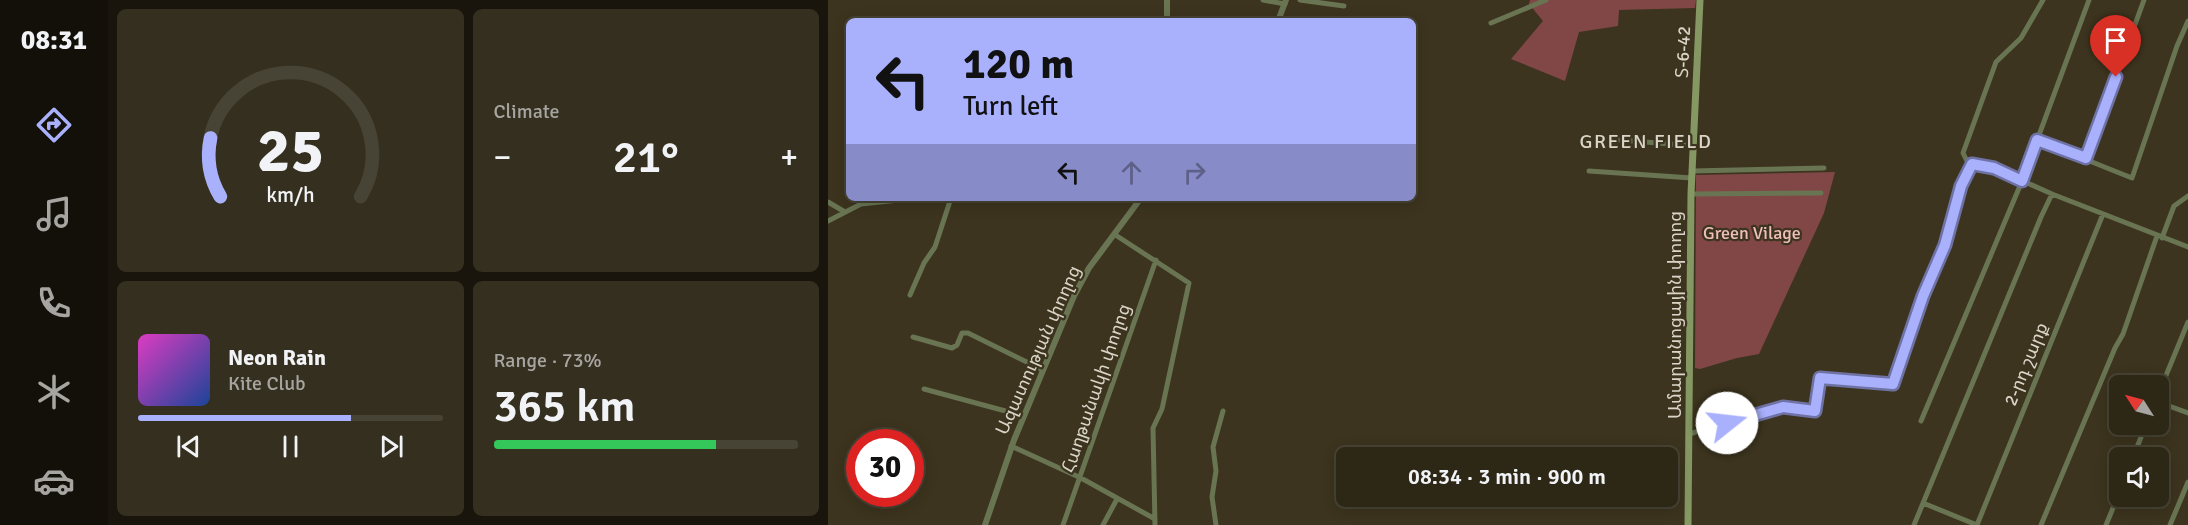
<!DOCTYPE html>
<meta charset="utf-8">
<style>
:root{--surface:#2d2716;--page:#352f1f;--text:#f1f3f6;--muted:#a7a5a1;--line:#484435;--accent:#a9b0fc}
body{margin:0;font-family:Signika,"Noto Sans Armenian",sans-serif;background:var(--page);color:var(--text);height:100vh;display:flex;flex-direction:column;font-size:22px;white-space:nowrap}
*{box-sizing:border-box;margin:0}
p{font-size:20px;color:var(--muted)}
.icon{flex:none;width:33px;height:33px;fill:none;stroke:currentColor;stroke-width:2;stroke-linecap:round;stroke-linejoin:round}
.map{position:relative;flex:1;overflow:hidden}
.side{display:flex;flex-direction:column;gap:9px;padding:9px;background:#19150c;width:720px}
.side>*{flex:none}
.guide{position:absolute;left:18px;top:18px;width:570px;height:183px;border-radius:9px;box-shadow:0 3px 15px #0003,0 0 0 2px var(--line);background:#a9b0fc;color:#111;overflow:hidden}
.needle{width:39px;rotate:306deg}
.buttons{position:absolute;left:1281px;top:375px;display:grid;gap:12px}
.buttons a{display:grid;place-items:center;width:60px;height:60px;border-radius:9px;background:var(--surface);box-shadow:0 3px 15px #0003,0 0 0 2px var(--line);font-size:30px}
.speed{position:absolute;left:18px;top:429px;display:flex;gap:12px;font-size:30px;font-weight:700;text-align:center}
.speed>*{display:grid;place-content:center;width:78px;height:78px;border-radius:50%;background:var(--surface);box-shadow:0 3px 15px #0003,0 0 0 2px var(--line);line-height:1}
.speed .limit{border:9px solid #d22;background:#fff;color:#111}
.pin{position:absolute;display:grid;place-items:center;width:51px;height:51px;color:#fff;margin:-62px -26px;border-radius:50% 50% 50% 0;rotate:-45deg;box-shadow:0 0 6px #0007}
.pin .icon{rotate:45deg}
.me{position:absolute;width:66px;margin:-33px;rotate:74deg;stroke-linejoin:round;filter:drop-shadow(0 0 4px #0008)}
.turn{display:flex;align-items:center;gap:21px;height:126px;padding:0 18px;font-size:27px}
.turn .icon{width:78px;height:78px;stroke-width:2.5}
.turn b{display:block;font-size:42px;line-height:51px}
.lanes{display:flex;align-items:center;height:57px;padding:0 18px;background:#0003;justify-content:center;gap:30px;direction:ltr}
.lanes .off{opacity:.35}
.big{font-size:45px;font-weight:600;line-height:1.1}
.side .widget{flex:1;display:flex;flex-direction:column;justify-content:center;gap:9px;min-width:0;padding:0 21px;border-radius:9px;background:var(--page)}
.side .dial{align-items:center;gap:0}
.dial svg{height:156px;overflow:visible;fill:none;stroke:var(--line);stroke-width:7;stroke-linecap:round;text-anchor:middle}
.dial text{fill:var(--text);stroke:none}
.song{display:flex;align-items:center;gap:18px}
.cover{width:72px;height:72px;border-radius:9px;background:linear-gradient(135deg,hsl(310 70% 55%),hsl(220 70% 35%))}
.played{height:6px;border-radius:3px;background:linear-gradient(90deg,var(--accent) 70%,var(--line) 70%)}
.keys{display:flex;justify-content:space-around;direction:ltr}
.heat{display:flex;justify-content:space-between;align-items:center;font-size:33px;direction:ltr}
.charge{height:9px;border-radius:4px;background:linear-gradient(90deg,#34c759 73%,var(--line) 0)}
.side .tiles{flex:1;display:grid;gap:9px;grid-template-columns:repeat(2,1fr)}
.trip{position:absolute;left:508px;top:447px;width:342px;height:60px;border-radius:9px;background:var(--surface);box-shadow:0 3px 15px #0003,0 0 0 2px var(--line);font-weight:600;line-height:60px;text-align:center}
main{display:flex;flex:1;min-height:0}
.dock{display:flex;flex-direction:column;width:108px;justify-content:space-around;align-items:center;background:#121009;color:var(--muted)}
.dock .icon{width:42px;height:42px}
.dock .on{color:var(--accent)}
.dock b{font-size:27px;color:var(--text)}
.map>svg:first-child{display:block}
.green{fill:#814746}
.lines{fill:none;stroke-linecap:round;stroke-linejoin:round}
.minor{stroke:#697453;stroke-width:5}
.tertiary{stroke:#697453;stroke-width:6}
.secondary{stroke:#859762;stroke-width:7}
.route-casing{stroke:#6e72a4;stroke-width:15}
.route{stroke:#a9b0fc;stroke-width:10}
.labels{text-anchor:middle;dominant-baseline:central;stroke-width:4.5;stroke-linejoin:round;paint-order:stroke}
.street-label{font-size:18px;fill:#dad5c8;stroke:#3c341e}
.park-label{font-size:18px;fill:#f0bebc;stroke:#3c341e}
.neighbourhood-label{font-size:20px;letter-spacing:1.5px;fill:#dad5c8;stroke:#3c341e}
</style>
<main>
<nav class="dock">
<b>08:31</b>
<svg class="icon on" aria-label="directions" viewBox="0 0 24 24"><path d="M12 3l9 9-9 9-9-9zM9 14v-3h6M13 9l2 2-2 2"/></svg>
<svg class="icon" aria-label="music" viewBox="0 0 24 24"><path d="M9 18V5l10-2v13"/><circle cx="6" cy="18" r="3"/><circle cx="16" cy="16" r="3"/></svg>
<svg class="icon" aria-label="phone" viewBox="0 0 24 24"><path d="M5 4h4l2 5-3 2q2 4 5 5l2-3 5 2v4C11 20 4 13 5 4z"/></svg>
<svg class="icon" aria-label="climate" viewBox="0 0 24 24"><path d="M12 3v18M4 7l16 10M4 17L20 7"/></svg>
<svg class="icon" aria-label="car" viewBox="0 0 24 24"><path d="M5 17H2v-5l4-1 3-4h7l3 4 3 1v5h-3M9 17h6M6 11h13"/><circle cx="7" cy="17" r="2"/><circle cx="17" cy="17" r="2"/></svg>
</nav>
<section class="side">
<div class="tiles">
<div class="widget dial"><svg viewBox="0 0 100 80">
<path d="M14 69A42 42 0 1 1 86 69"/>
<path d="M14 69A42 42 0 0 1 9 39" stroke="#a9b0fc"/>
<text x="50" y="56" font-size="32" font-weight="700">25</text>
<text x="50" y="72" font-size="11">km/h</text>
</svg></div>
<div class="widget"><p>Climate</p>
<div class="heat"><a>−</a><b class="big">21°</b><a>+</a></div>
</div>
<div class="widget">
<div class="song"><i class="cover"></i><div><b>Neon Rain</b><p>Kite Club</p></div></div>
<div class="played"></div>
<div class="keys"><svg class="icon" aria-label="previous" viewBox="0 0 24 24"><path d="M18 5L8 12l10 7zM5 5v14"/></svg><svg class="icon" aria-label="pause" viewBox="0 0 24 24"><path d="M8 5v14M16 5v14"/></svg><svg class="icon" aria-label="next" viewBox="0 0 24 24"><path d="M6 5l10 7-10 7zM19 5v14"/></svg></div>
</div>
<div class="widget"><p>Range · 73%</p><b class="big">365 km</b><div class="charge"></div></div>
</div>
</section>
<div class="map">
<svg width="1360" height="525" viewBox="0 0 1360 525">
<rect width="100%" height="100%" fill="#3c341e"/>
<path class="green" d="M702,0h166l-1,8 -76,2 -1,16 -39,6 -14,49 -54,-22 32,-38 -14,-17z
M1007,172l-11,41 -65,141 -22,4 -37,11 -5,-1 1,-193z"/>
<g class="lines">
<path class="minor" d="M435,0l22,4
M472,0l44,6
M663,23l55,-23
M781,139l85,7
M1209,140l95,38 45,-132 11,-25
M1258,158l58,-158
M1144,164l-5,-3 -4,-8 33,-91 25,-24 22,-38
M761,171l103,7
M864,171l132,-3
M863,194l130,-1
M0,202l17,10
M0,221l33,-17 57,-6
M286,234l75,49 -27,126 -9,19 2,97
M1334,238l12,-32 14,-10
M82,295l14,-32 11,-16 16,-49
M85,337l39,11 5,-3 5,-12h6l75,37
M96,389l100,27
M1330,395l30,-73
M1330,402l30,11
M1093,421l101,-240 67,-181
M861,434l94,-27 32,4 5,-33 73,7 30,-89 22,-51 16,-59 11,-22 22,4 58,26 136,53
M183,446l70,32 74,41
M1305,458l13,-34
M1095,503l54,22
M235,525l93,-265
M275,525l14,-26
M388,525l-4,-28 4,-26 -3,-24 10,-36
M1086,525l127,-308 11,-23
M1149,525l126,-311
M1213,525l74,-177 8,-14 34,-98
M1278,525l14,-34
M1342,525l18,-43"/>
<path class="tertiary" d="M339,0v21
M450,21l8,-21
M157,525l29,-85 60,-144 15,-28 52,-70"/>
<path class="secondary" d="M860,525l3,-331 9,-194"/>
</g>
<g class="lines">
<defs>
<path id="route" d="M899,423l56,-16 32,4 5,-33 73,6 30,-88 22,-51 16,-59 11,-22 22,4 28,13 15,-41 49,18 30,-81"/>
</defs>
<use href="#route" class="route-casing"/>
<use href="#route" class="route"/>
</g>
<g class="labels">
<g class="street-label">
<text transform="translate(855 52) rotate(-87)">Տ-6-42</text>
<text transform="translate(847 315) rotate(-90)">Ամարանոցային փողոց</text>
<text transform="translate(210 350) rotate(-66)">Ազատության փողոց</text>
<text transform="translate(1198 364) rotate(-68)">2-րդ շարք</text>
<text transform="translate(268 388) rotate(-71)">Հաղթանակի փողոց</text>
</g>
<g class="park-label">
<text x="924" y="233">Green Vilage</text>
</g>
<g class="neighbourhood-label">
<text x="818" y="141">GREEN FIELD</text>
</g>
</g>
</svg>
<div class="buttons">
<a><svg class="needle" viewBox="-14 -14 28 28"><path d="M0-13l5 13h-10z" fill="#e53935"/><path d="M0 13l5-13h-10z" fill="#a7a5a1"/></svg></a>
<a><svg class="icon" aria-label="sound" viewBox="0 0 24 24"><path d="M4 9h4l5-4v14l-5-4H4zM17 9q2 3 0 6"/></svg></a>
</div>
<div class="speed"><div class="limit">30</div></div>
<div class="pin" style="left:1288px;top:77px;background:#d93025"><svg class="icon" aria-label="arrive" viewBox="0 0 24 24"><path d="M6 21V4h12l-3 4 3 4H6"/></svg></div>
<svg class="me" style="left:899px;top:423px" viewBox="-20 -20 40 40"><circle r="19" fill="#fff"/><path d="M0-13L10 11 0 6-10 11z" fill="#a9b0fc"/></svg>
<div class="trip">08:34 · 3 min · 900 m</div>
<div class="guide">
<div class="turn"><svg class="icon" aria-label="left" viewBox="0 0 24 24"><path d="M17 20v-9H6M10 6l-5 5 5 5"/></svg><div><b>120 m</b>Turn left</div></div>
<div class="lanes"><svg class="icon" aria-label="left" viewBox="0 0 24 24"><path d="M17 20v-9H6M10 6l-5 5 5 5"/></svg><svg class="icon off" aria-label="ahead" viewBox="0 0 24 24"><path d="M12 20V5M6 11l6-6 6 6"/></svg><svg class="icon off" aria-label="right" viewBox="0 0 24 24"><path d="M7 20v-9h11M14 6l5 5-5 5"/></svg></div>
</div>
</div>
</main>
